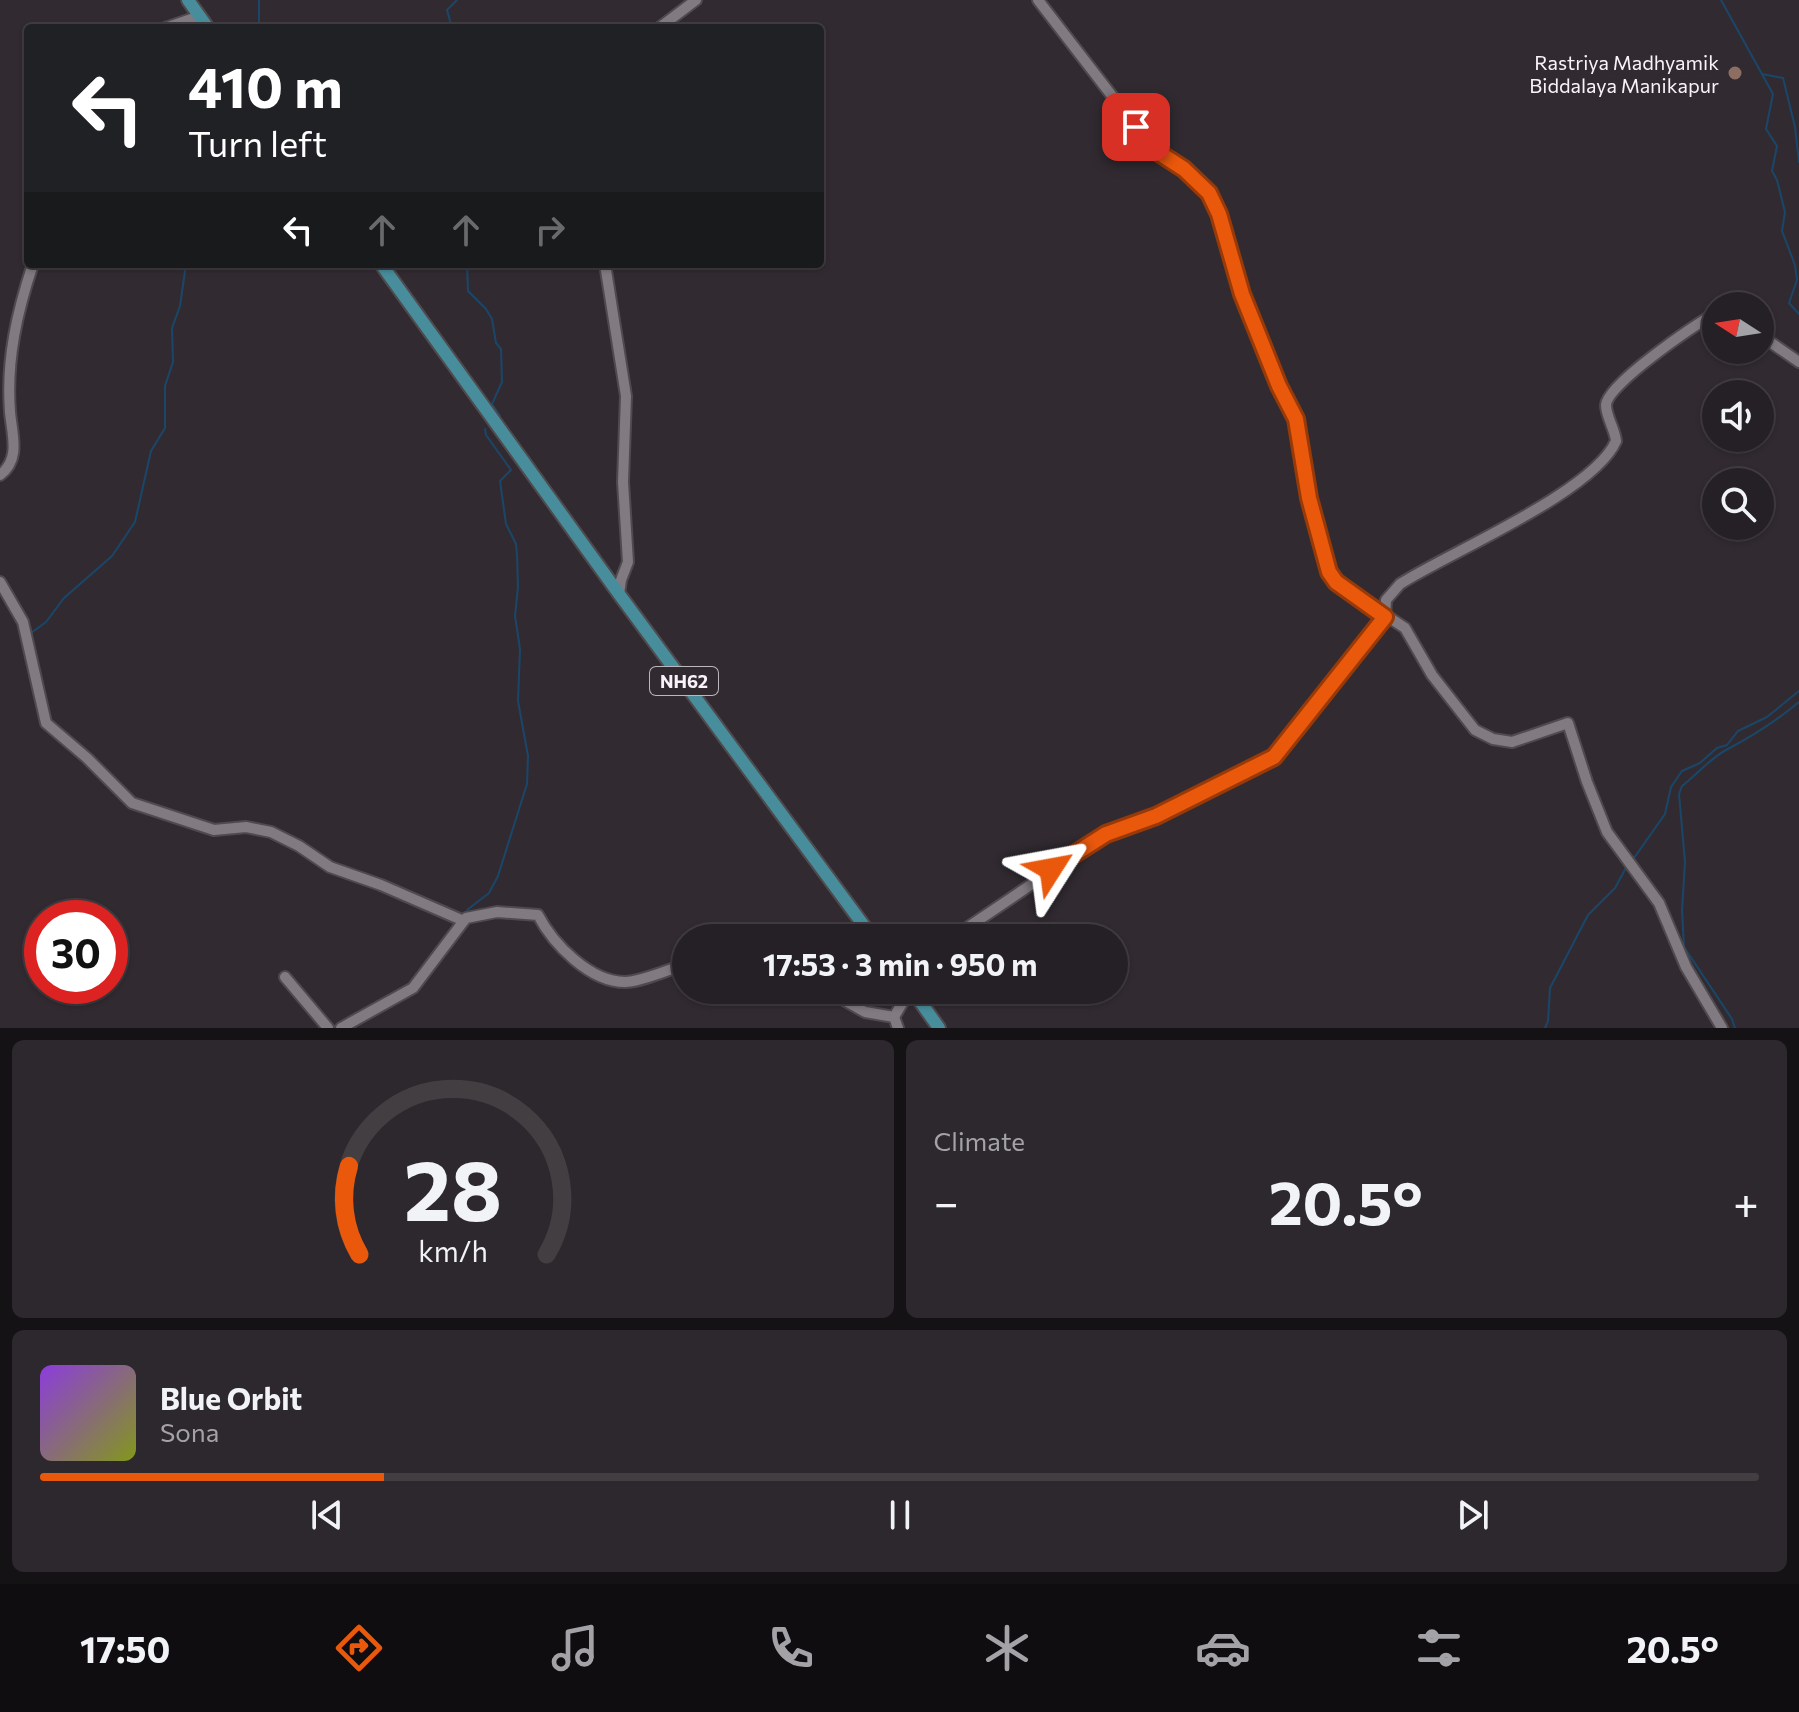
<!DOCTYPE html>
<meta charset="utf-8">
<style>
:root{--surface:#252025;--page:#2d282d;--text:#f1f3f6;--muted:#a3a3a7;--line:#423e42;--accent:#ea580c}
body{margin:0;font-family:Commissioner,sans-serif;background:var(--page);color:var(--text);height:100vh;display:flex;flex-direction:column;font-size:30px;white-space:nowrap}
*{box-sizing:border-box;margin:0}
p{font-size:26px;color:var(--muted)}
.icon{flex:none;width:44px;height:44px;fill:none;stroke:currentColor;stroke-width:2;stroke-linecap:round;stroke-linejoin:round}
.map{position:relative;height:1028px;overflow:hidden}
.drawer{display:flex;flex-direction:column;gap:12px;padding:12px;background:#141214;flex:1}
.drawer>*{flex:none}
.banner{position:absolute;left:24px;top:24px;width:800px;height:244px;border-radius:8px;box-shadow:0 2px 6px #0004,0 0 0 2px var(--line);background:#202124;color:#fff;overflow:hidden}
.needle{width:52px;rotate:282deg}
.buttons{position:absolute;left:1702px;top:292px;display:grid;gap:16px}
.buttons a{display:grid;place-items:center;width:72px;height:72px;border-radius:50%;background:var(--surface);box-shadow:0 2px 6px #0004,0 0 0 2px var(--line);font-size:40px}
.speed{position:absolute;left:24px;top:900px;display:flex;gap:16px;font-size:40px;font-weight:700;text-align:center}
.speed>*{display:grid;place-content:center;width:104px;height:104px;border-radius:50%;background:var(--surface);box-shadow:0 2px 6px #0004,0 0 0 2px var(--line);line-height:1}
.speed .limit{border:12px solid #d22;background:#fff;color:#111}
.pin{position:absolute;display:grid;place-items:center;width:68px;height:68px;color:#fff;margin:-34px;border-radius:16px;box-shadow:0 4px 12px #0006}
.me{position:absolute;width:88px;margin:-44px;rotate:56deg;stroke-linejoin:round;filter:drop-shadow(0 0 6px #0008)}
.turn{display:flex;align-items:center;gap:28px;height:168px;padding:0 32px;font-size:36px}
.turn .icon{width:104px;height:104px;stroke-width:2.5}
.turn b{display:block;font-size:56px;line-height:68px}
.lanes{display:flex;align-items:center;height:76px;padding:0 32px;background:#0003;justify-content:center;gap:40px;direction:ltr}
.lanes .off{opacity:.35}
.big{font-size:60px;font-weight:700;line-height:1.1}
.drawer .card{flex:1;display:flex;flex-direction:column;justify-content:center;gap:12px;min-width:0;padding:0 28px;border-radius:12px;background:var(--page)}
.drawer .dial{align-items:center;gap:0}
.dial svg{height:208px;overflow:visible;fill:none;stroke:var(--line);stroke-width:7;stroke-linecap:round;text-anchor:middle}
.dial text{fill:var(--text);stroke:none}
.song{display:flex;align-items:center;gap:24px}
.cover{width:96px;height:96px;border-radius:12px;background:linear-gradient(135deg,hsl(270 70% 55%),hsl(70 70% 35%))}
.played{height:8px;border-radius:4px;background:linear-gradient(90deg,var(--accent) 20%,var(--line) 20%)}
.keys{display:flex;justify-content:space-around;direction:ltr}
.heat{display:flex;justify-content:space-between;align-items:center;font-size:44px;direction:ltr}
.drawer .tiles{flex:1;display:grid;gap:12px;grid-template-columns:1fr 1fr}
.card:last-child{grid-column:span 2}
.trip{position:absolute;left:672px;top:924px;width:456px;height:80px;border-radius:40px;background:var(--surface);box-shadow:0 2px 6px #0004,0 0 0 2px var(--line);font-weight:700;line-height:80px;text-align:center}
.menu{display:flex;height:128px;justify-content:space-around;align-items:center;background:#0f0d0f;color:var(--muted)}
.menu .icon{width:56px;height:56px}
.menu .on{color:var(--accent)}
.menu b{font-size:36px;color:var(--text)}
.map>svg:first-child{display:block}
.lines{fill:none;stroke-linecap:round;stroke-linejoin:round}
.stream{stroke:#1a4769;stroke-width:2}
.minor-casing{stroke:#4e4a4e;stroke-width:14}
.major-casing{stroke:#4e4a4e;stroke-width:16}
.minor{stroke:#817a81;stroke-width:10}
.major{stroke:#478d9c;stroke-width:12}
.route-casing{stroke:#983908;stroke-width:20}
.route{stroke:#ea580c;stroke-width:14}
.education-dot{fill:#8d6e63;stroke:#312b31;stroke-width:3}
.labels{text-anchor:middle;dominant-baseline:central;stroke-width:8;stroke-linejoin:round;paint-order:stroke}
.shield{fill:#312b31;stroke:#bcb7bc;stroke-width:2}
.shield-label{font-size:18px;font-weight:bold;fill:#f7f3f7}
.poi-label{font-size:20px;fill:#f7f3f7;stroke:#312b31;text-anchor:end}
</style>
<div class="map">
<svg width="1799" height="1028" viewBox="0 0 1799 1028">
<rect width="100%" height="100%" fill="#312b31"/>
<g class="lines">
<path class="stream" d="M1721,0l52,94 -7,35 11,17 -5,25 5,9 8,32 -3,19 13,34 2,15 -8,23 10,11
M259,28v-28
M452,28l-5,-18 10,-10
M1762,74l21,4 12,49 4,35
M467,264l1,27 18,18 6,10 4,24 5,6 1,33 -10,22 8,12 -1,2
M38,663l-7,-30 15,-11 18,-24 48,-42 23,-34 16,-71 14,-23v-42l8,-24 -1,-34 8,-22 6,-42
M1634,858l31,-44 6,-27 11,-16 18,-8 17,-15 10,-3 11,-14 29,-14 32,-26
M467,910l22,-17 9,-17 29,-92 1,-28 -10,-55 2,-52 -5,-33 3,-29 -1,-32 -1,-11 -10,-20 -6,-43 11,-11 -25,-35 -1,-6
M1545,1028l3,-7 2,-33 38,-73 27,-27 12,-22
M1735,1028l-3,-9 -48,-72 -2,-37 3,-48 -6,-68 3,-8c13,-10 30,-29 44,-36 27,-14 49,-28 73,-48"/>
<defs>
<path id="minor" d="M1038,0l115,149 31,20 25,24 10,21 23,80 37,92 17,33 13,79 20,74 7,10 69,46 27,47 43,55 18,9 19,3 56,-19 19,59 20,50 52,71 27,64 36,61
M165,28l35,-12
M659,28l37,-28
M605,264l21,132 -3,86 5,80 -7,18 -2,14
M1760,335l39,27
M0,475c21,-16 12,-40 10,-63 -4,-52 7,-100 23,-148
M0,582l23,40 23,101 41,35 45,45 82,27 32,-3 25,5 28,14 31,21 51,18 83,36
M952,938l154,-104 50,-18 118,-59 111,-140 1,-17 14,-16c50,-32 194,-92 216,-143 -1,-12 -10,-24 -10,-36 1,-21 89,-80 110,-92
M285,977l43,51
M826,990l39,22 29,5
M341,1028l72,-40 53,-70 31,-6 41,3c15,29 52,67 87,67 16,0 45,-13 61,-18
M898,1028l-4,-11 16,-27"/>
<path id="major" d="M188,0l20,28
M381,264l238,330 254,344
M912,990l27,38"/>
</defs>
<use href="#minor" class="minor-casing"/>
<use href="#major" class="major-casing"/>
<use href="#minor" class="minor"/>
<use href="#major" class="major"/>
</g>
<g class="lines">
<defs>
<path id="route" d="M1051,869l55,-35 50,-18 118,-59 111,-140 -49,-35 -7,-10 -20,-74 -13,-79 -17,-33 -37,-92 -23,-80 -10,-21 -25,-24 -31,-20 -17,-22"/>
</defs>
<use href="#route" class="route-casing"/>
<use href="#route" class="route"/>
</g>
<circle class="education-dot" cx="1735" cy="73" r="8"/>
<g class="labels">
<rect class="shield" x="650" y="667" width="68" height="28" rx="6"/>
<g class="shield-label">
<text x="684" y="681">NH62</text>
</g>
<g class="poi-label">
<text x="1719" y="62">Rastriya Madhyamik<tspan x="1719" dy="23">Biddalaya Manikapur</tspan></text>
</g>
</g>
</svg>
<div class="buttons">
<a><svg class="needle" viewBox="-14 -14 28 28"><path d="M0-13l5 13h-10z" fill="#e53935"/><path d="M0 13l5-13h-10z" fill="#a3a3a7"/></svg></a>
<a><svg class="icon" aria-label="sound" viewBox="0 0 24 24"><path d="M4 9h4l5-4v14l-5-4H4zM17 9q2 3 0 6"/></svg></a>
<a><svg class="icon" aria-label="search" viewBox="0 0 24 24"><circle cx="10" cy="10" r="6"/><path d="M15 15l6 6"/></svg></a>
</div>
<div class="speed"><div class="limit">30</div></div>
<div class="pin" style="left:1136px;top:127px;background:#d93025"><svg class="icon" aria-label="arrive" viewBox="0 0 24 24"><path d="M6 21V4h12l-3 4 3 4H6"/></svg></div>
<svg class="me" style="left:1051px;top:869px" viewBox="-20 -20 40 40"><path d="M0-17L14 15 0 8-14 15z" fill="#ea580c" stroke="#fff" stroke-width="4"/></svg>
<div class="trip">17:53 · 3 min · 950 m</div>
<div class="banner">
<div class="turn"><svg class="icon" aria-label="left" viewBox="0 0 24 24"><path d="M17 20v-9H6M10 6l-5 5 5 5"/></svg><div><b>410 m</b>Turn left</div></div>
<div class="lanes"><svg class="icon" aria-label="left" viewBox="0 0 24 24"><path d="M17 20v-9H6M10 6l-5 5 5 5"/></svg><svg class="icon off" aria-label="ahead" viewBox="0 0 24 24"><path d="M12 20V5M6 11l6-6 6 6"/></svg><svg class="icon off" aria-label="ahead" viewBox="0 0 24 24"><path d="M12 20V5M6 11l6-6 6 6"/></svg><svg class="icon off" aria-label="right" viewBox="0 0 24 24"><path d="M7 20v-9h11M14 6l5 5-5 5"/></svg></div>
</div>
</div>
<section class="drawer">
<div class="tiles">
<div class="card dial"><svg viewBox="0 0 100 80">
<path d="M14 69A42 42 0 1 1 86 69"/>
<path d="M14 69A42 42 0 0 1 10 35" stroke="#ea580c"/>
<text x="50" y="56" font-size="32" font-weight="700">28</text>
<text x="50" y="72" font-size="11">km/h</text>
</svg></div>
<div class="card"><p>Climate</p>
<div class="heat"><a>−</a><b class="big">20.5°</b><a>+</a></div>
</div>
<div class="card">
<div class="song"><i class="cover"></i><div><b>Blue Orbit</b><p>Sona</p></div></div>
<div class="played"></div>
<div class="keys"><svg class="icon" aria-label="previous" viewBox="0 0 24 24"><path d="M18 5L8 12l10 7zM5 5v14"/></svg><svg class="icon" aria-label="pause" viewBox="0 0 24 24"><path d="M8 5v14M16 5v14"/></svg><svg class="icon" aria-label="next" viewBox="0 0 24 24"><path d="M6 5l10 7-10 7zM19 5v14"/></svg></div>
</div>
</div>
</section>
<nav class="menu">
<b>17:50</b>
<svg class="icon on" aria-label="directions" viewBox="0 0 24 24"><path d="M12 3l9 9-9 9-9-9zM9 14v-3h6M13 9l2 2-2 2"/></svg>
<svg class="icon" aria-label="music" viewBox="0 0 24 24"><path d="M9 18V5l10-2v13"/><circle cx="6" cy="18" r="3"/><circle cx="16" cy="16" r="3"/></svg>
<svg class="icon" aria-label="phone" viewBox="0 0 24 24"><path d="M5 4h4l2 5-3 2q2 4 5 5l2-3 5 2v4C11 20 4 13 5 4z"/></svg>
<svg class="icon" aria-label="climate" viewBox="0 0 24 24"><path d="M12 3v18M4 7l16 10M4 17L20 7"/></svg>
<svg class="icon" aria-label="car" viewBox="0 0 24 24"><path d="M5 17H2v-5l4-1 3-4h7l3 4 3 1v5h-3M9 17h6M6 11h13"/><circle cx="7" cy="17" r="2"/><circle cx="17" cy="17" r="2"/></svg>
<svg class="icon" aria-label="filters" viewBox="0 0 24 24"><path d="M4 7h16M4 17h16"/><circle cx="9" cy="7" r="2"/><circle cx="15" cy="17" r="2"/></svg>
<b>20.5°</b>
</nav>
